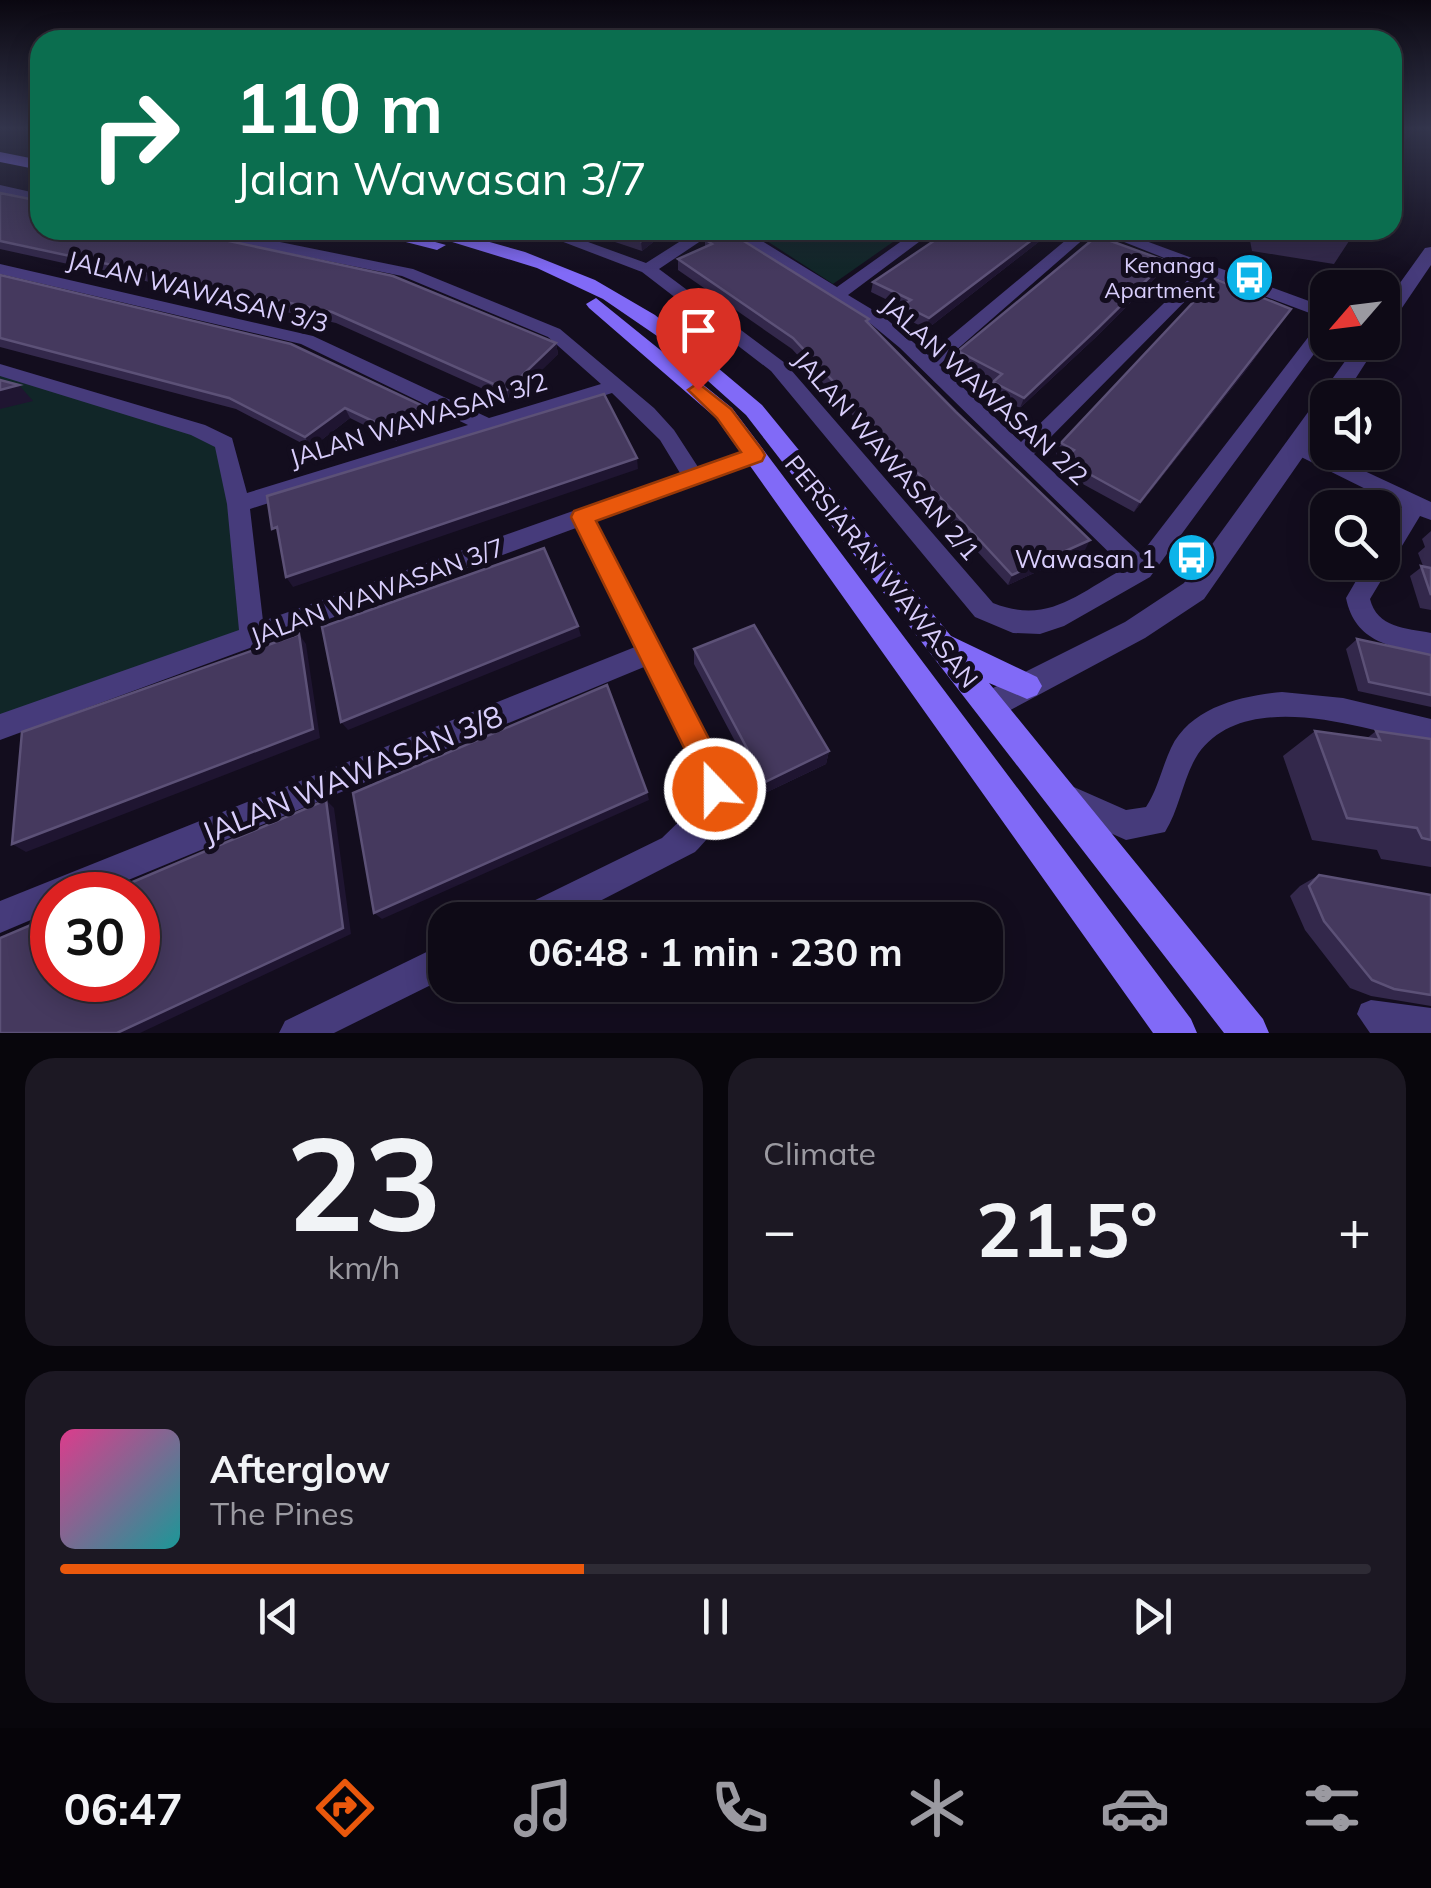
<!DOCTYPE html>
<meta charset="utf-8">
<style>
:root{--surface:#0e0a16;--page:#1c1823;--text:#f1f3f6;--muted:#9b9aa1;--line:#2e2b35;--accent:#ea580c}
body{margin:0;font-family:Mulish,sans-serif;background:var(--page);color:var(--text);height:100vh;display:flex;flex-direction:column;font-size:38px;white-space:nowrap}
*{box-sizing:border-box;margin:0}
p{font-size:32px;color:var(--muted)}
.icon{flex:none;width:55px;height:55px;fill:none;stroke:currentColor;stroke-width:2;stroke-linecap:round;stroke-linejoin:round}
.map{position:relative;height:1033px;overflow:hidden}
.details{display:flex;flex-direction:column;gap:25px;padding:25px;background:#08060c;flex:1}
.details>*{flex:none}
.top-card{position:absolute;left:30px;top:30px;width:1372px;height:210px;border-radius:30px;box-shadow:0 5px 25px #0003,0 0 0 2px var(--line);background:#0b6e4f;color:#fff;overflow:hidden}
.needle{width:65px;rotate:242deg}
.buttons{position:absolute;left:1310px;top:270px;display:grid;gap:20px}
.buttons a{display:grid;place-items:center;width:90px;height:90px;border-radius:20px;background:var(--surface);box-shadow:0 5px 25px #0003,0 0 0 2px var(--line);font-size:50px}
.speed{position:absolute;left:30px;top:872px;display:flex;gap:20px;font-size:50px;font-weight:700;text-align:center}
.speed>*{display:grid;place-content:center;width:130px;height:130px;border-radius:50%;background:var(--surface);box-shadow:0 5px 25px #0003,0 0 0 2px var(--line);line-height:1}
.speed .limit{border:15px solid #d22;background:#fff;color:#111}
.pin{position:absolute;display:grid;place-items:center;width:85px;height:85px;color:#fff;margin:-102px -42px;border-radius:50% 50% 50% 0;rotate:-45deg;box-shadow:0 0 10px #0007}
.pin .icon{rotate:45deg}
.me{position:absolute;width:110px;margin:-55px;rotate:338deg;stroke-linejoin:round;filter:drop-shadow(0 0 8px #0008)}
.turn{display:flex;align-items:center;gap:35px;height:210px;padding:0 40px;font-size:45px}
.turn .icon{width:130px;height:130px;stroke-width:2.5}
.turn b{display:block;font-size:70px;line-height:85px}
.big{font-size:75px;font-weight:700;line-height:1.1}
.details .card{flex:1;display:flex;flex-direction:column;justify-content:center;gap:15px;min-width:0;padding:0 35px;border-radius:30px;background:var(--page)}
.details .dial{align-items:center;gap:0}
.dial b{font-size:130px;line-height:1}
.song{display:flex;align-items:center;gap:30px}
.cover{width:120px;height:120px;border-radius:15px;background:linear-gradient(135deg,hsl(330 70% 55%),hsl(180 70% 35%))}
.played{height:10px;border-radius:5px;background:linear-gradient(90deg,var(--accent) 40%,var(--line) 40%)}
.keys{display:flex;justify-content:space-around;direction:ltr}
.heat{display:flex;justify-content:space-between;align-items:center;font-size:55px;direction:ltr}
.details .tiles{flex:1;display:grid;gap:25px;grid-template-columns:1fr 1fr}
.card:last-child{grid-column:span 2}
.trip{position:absolute;left:428px;top:902px;width:575px;height:100px;border-radius:30px;background:var(--surface);box-shadow:0 5px 25px #0003,0 0 0 2px var(--line);font-weight:700;line-height:100px;text-align:center}
.menu{display:flex;height:160px;justify-content:space-around;align-items:center;background:#060409;color:var(--muted)}
.menu .icon{width:70px;height:70px}
.menu .on{color:var(--accent)}
.menu b{font-size:45px;color:var(--text)}
.map>svg:first-child{display:block}
.green{fill:#112628}
.lines{fill:none;stroke-linecap:round;stroke-linejoin:round}
.pedestrian{fill:#463b7b;fill-rule:evenodd}
.minor{fill:#463b7b;fill-rule:evenodd}
.tertiary{fill:#463b7b;fill-rule:evenodd}
.secondary{fill:#816af7;fill-rule:evenodd}
.wall{fill:#33284b}
.shaded-wall{fill:#1f1531}
.building{fill:#45395e;stroke:#5c5177;stroke-width:2.5}
.route{fill:#ea580c;stroke:#983908;stroke-width:2.5}
.labels{text-anchor:middle;dominant-baseline:central;stroke-width:10;stroke-linejoin:round;paint-order:stroke}
.far-poi-label{font-size:22px;fill:#d9cefc;stroke:#130d1e;text-anchor:end}
.street-label{font-size:25px;fill:#d9cefc;stroke:#130d1e}
.poi-label{font-size:25px;fill:#d9cefc;stroke:#130d1e;text-anchor:end}
.near-street-label{font-size:30px;fill:#d9cefc;stroke:#130d1e}
</style>
<div class="map">
<svg width="1431" height="1033" viewBox="0 0 1431 1033">
<rect width="100%" height="100%" fill="#130d1e"/>
<path class="green" d="M750,230h160l-77,54z
M0,370l215,66 37,200 -252,89z"/>
<g class="lines">
<path class="pedestrian" d="M1371,1000l60,8v25h-61l-13,-19 4,-10z"/>
<path class="minor" d="M0,185l40,9v8l-40,-9z
M190,230h31l192,39 147,60 94,79 20,22 24,37 56,-19 7,2 3,5 -3,5 -166,61 128,247c8,34 -3,60 -28,84l-132,68h-51l5,-11 145,-71 34,-33 -1,-35 -51,-103 -552,228h-40v16l-52,22v-32l635,-254 -59,-119 -576,212v-26l239,-84 -12,-126 -12,-57 -24,-12 -191,-59v-12l205,61 27,13 15,55 221,-68 -167,-81 -301,-70v-10l313,72 176,82 112,-34 -53,-47 -146,-61 -204,-41zM612,393l48,47 20,33 -417,148 -13,-112z
M532,230h23l91,33 52,-33h19l-58,39 126,94 208,240c55,22 84,-9 132,-35l-225,-220 -29,-24 -146,-94h19l93,57 80,-57h18l-87,65 35,21 45,39 150,-125h38l212,78v27l-178,242 -86,49 -24,8 -27,-1 -38,-16 -204,-246 -129,-99zM1094,230l103,41 -176,171 -82,-77zM1210,276l113,42 -182,236 -107,-100z
M1298,440l133,62v18l-11,-4 -50,83c7,29 36,29 61,34v22c-39,-8 -76,-12 -85,-57l21,-36h15v-24l20,-31 -111,-55 -3,-5 3,-5z
M1282,692l61,6 88,21v26c-64,-16 -185,-59 -233,9 -15,23 -18,54 -33,78l-39,8 -69,-31 -5,-10 5,-10 10,-5 59,26 20,-3c12,-18 16,-40 25,-59 20,-41 70,-52 111,-56z
M445,943v35l-111,55h-55l6,-12z"/>
<path class="tertiary" d="M1431,247v18l-42,62 -7,2v-21l43,-60z
M1359,342h20l-36,56h-15v23l-124,178 -59,39 -144,77 -11,4 -11,-4 -4,-10 4,-10 146,-73 59,-39z"/>
<path class="secondary" d="M0,152l40,8v10l-40,-8z
M359,230h33l54,15 -9,5z
M413,230h34l78,22 70,28 60,35 107,90 189,231 86,41 5,9 -5,9 -10,4 -38,-16 274,336 6,14h-45l-478,-618 -86,-77 -57,-39 -66,-31z
M596,298l136,110 459,611 6,14h-44l-437,-615 -127,-110 -3,-4z"/>
</g>
<path class="wall" d="M1392,128h23l-6,9 -17,12z
M0,193l556,150 2,11 -48,47 -174,-78 -336,-74z
M579,230h105l-6,5 -12,-3 -24,19z
M950,230h104l-127,99 -27,-13 2,-9 -31,-15 2,-10z
M1248,230h103l2,5 -19,29 -82,-13z
M705,239l164,85 216,226 -77,35 -216,-236 -114,-79v-11l27,-12z
M1166,261l-5,11 -66,66 -75,70 -30,-15 4,-11 -39,-20 3,-11z
M0,275l426,141 -30,25 -46,-23 -39,30 -75,-39 -236,-62z
M1291,309l-44,60 -113,143 -75,-41 7,-12 -10,-5 5,-11z
M1431,531v79l-11,-2 -10,-32 13,-10 -5,-13 7,-6 -3,-8z
M1357,639l74,16v52l-73,-16 -12,-42z
M694,649l135,102 -3,13 -63,30 -69,-130z
M1315,731l51,8 10,-8 55,8v128l-50,-8 -4,-9 -65,-10 -29,-84z
M1319,875l112,20v111l-60,-10 -21,-8 -45,-58 -15,-34 10,-10z"/>
<path class="shaded-wall" d="M1401,128h14l-6,9 -17,12v-8z
M655,230h11v2l-24,19 -1,-10z
M1045,230h9l-127,99 2,-11z
M1166,261l-5,11 -66,66 -75,70 4,-10z
M1291,309l-44,60 -113,143 6,-10z
M556,343l2,11 -48,47 -3,-11z
M19,385l14,16 -33,8v-19z
M423,406l3,10 -30,25 -4,-11z
M345,408l5,10 -39,30 -6,-11z
M637,458l1,11 -345,118 -7,-10z
M1090,540l-5,10 -77,35 4,-10z
M578,626l3,10 -233,94 -7,-8z
M299,634l7,10 14,94 -294,114 -14,-8z
M829,751l-3,13 -63,30 2,-12z
M647,792l2,8 -267,119 -8,-6z
M326,800l8,8 17,126 -211,99h-23z"/>
<path class="building" d="M0,193l40,8v29h137l216,46 163,67 -49,47 -175,-78 -332,-71z
M608,230h47l-14,11z
M726,230l143,89 -3,2 90,91 134,128 -78,35 -219,-237 -115,-79 34,-15 -7,-5z
M950,230h95l-116,88 -26,-13 8,-5 -38,-18z
M1321,230h30l2,5z
M1097,236l69,25 -67,66 -75,71 -31,-16 9,-8 -44,-23z
M0,275l291,69 132,62 -31,24 -47,-22 -40,29 -76,-39 -229,-60z
M1215,279l76,30 -151,193 -76,-42 10,-10 -13,-7z
M0,380l19,5 -19,5z
M604,394l33,64 -351,119 -9,-50 -5,2 -5,-33z
M544,548l34,78 -237,96 -19,-95z
M1421,566l10,2v27z
M754,625l75,126 -64,31 -71,-133z
M299,634l14,95 -301,115 10,-112z
M1357,639l74,16v40l-62,-13z
M607,685l40,107 -273,121 -21,-120z
M1315,731l65,9 -4,-9 55,8v101l-9,-2 -5,-10 -70,-10z
M326,800l17,128 -226,105h-117v-95l52,-22v64h86v-85h-36z
M1319,875l112,20v100l-37,-6 -22,-9 -48,-59 -15,-35z"/>
<linearGradient id="sky" x2="0" y2="1"><stop stop-color="#0a0710"/><stop offset="0.47" stop-color="#33354c"/><stop offset="1" stop-color="#33354c" stop-opacity="0"/></linearGradient>
<rect width="1431" height="273" fill="url(#sky)"/>
<path class="route" d="M698,383l33,26 31,41 3,5 -3,6 -166,60 128,247 6,21 -5,10 -10,4 -10,-4 -10,-29 -124,-253 3,-6 167,-59 -24,-34 -29,-28z"/>
<defs>
<symbol id="bus-disc" viewBox="-11 -11 22 22"><circle r="9.5" fill="#0db4e9" stroke="#130d1e"/><path d="M-5-6H5V4H4V6H2V4H-2V6H-4V4H-5ZM-3.5-4V0h7V-4ZM-3.5 1.2v1.5H-2V1.2ZM2 1.2v1.5H3.5V1.2Z" fill="#fff"/></symbol>
</defs>
<g fill-rule="evenodd">
<use href="#bus-disc" x="1222" y="250" width="55" height="55"/>
<use href="#bus-disc" x="1164" y="530" width="55" height="55"/>
</g>
<g class="labels">
<g class="far-poi-label">
<text x="1215" y="265">Kenanga<tspan x="1215" dy="25">Apartment</tspan></text>
</g>
<g class="street-label">
<text transform="translate(198 291) rotate(14)">JALAN WAWASAN 3/3</text>
<text transform="translate(985 390) rotate(42)">JALAN WAWASAN 2/2</text>
<text transform="translate(418 419) rotate(-17)">JALAN WAWASAN 3/2</text>
<text transform="translate(887 455) rotate(49)">JALAN WAWASAN 2/1</text>
<text transform="translate(882 571) rotate(51)">PERSIARAN WAWASAN</text>
<text transform="translate(377 591) rotate(-20)">JALAN WAWASAN 3/7</text>
</g>
<g class="poi-label">
<text x="1156" y="558">Wawasan 1</text>
</g>
<g class="near-street-label">
<text transform="translate(352 774) rotate(-22)">JALAN WAWASAN 3/8</text>
</g>
</g>
</svg>
<div class="buttons">
<a><svg class="needle" viewBox="-14 -14 28 28"><path d="M0-13l5 13h-10z" fill="#e53935"/><path d="M0 13l5-13h-10z" fill="#9b9aa1"/></svg></a>
<a><svg class="icon" aria-label="sound" viewBox="0 0 24 24"><path d="M4 9h4l5-4v14l-5-4H4zM17 9q2 3 0 6"/></svg></a>
<a><svg class="icon" aria-label="search" viewBox="0 0 24 24"><circle cx="10" cy="10" r="6"/><path d="M15 15l6 6"/></svg></a>
</div>
<div class="speed"><div class="limit">30</div></div>
<div class="pin" style="left:698px;top:390px;background:#d93025"><svg class="icon" aria-label="arrive" viewBox="0 0 24 24"><path d="M6 21V4h12l-3 4 3 4H6"/></svg></div>
<svg class="me" style="left:715px;top:789px" viewBox="-20 -20 40 40"><circle r="17" fill="#ea580c" stroke="#fff" stroke-width="3"/><path d="M0-11L8 9 0 5-8 9z" fill="#fff"/></svg>
<div class="trip">06:48 · 1 min · 230 m</div>
<div class="top-card">
<div class="turn"><svg class="icon" aria-label="right" viewBox="0 0 24 24"><path d="M7 20v-9h11M14 6l5 5-5 5"/></svg><div><b>110 m</b>Jalan Wawasan 3/7</div></div>
</div>
</div>
<section class="details">
<div class="tiles">
<div class="card dial"><b>23</b><p>km/h</p></div>
<div class="card"><p>Climate</p>
<div class="heat"><a>−</a><b class="big">21.5°</b><a>+</a></div>
</div>
<div class="card">
<div class="song"><i class="cover"></i><div><b>Afterglow</b><p>The Pines</p></div></div>
<div class="played"></div>
<div class="keys"><svg class="icon" aria-label="previous" viewBox="0 0 24 24"><path d="M18 5L8 12l10 7zM5 5v14"/></svg><svg class="icon" aria-label="pause" viewBox="0 0 24 24"><path d="M8 5v14M16 5v14"/></svg><svg class="icon" aria-label="next" viewBox="0 0 24 24"><path d="M6 5l10 7-10 7zM19 5v14"/></svg></div>
</div>
</div>
</section>
<nav class="menu">
<b>06:47</b>
<svg class="icon on" aria-label="directions" viewBox="0 0 24 24"><path d="M12 3l9 9-9 9-9-9zM9 14v-3h6M13 9l2 2-2 2"/></svg>
<svg class="icon" aria-label="music" viewBox="0 0 24 24"><path d="M9 18V5l10-2v13"/><circle cx="6" cy="18" r="3"/><circle cx="16" cy="16" r="3"/></svg>
<svg class="icon" aria-label="phone" viewBox="0 0 24 24"><path d="M5 4h4l2 5-3 2q2 4 5 5l2-3 5 2v4C11 20 4 13 5 4z"/></svg>
<svg class="icon" aria-label="climate" viewBox="0 0 24 24"><path d="M12 3v18M4 7l16 10M4 17L20 7"/></svg>
<svg class="icon" aria-label="car" viewBox="0 0 24 24"><path d="M5 17H2v-5l4-1 3-4h7l3 4 3 1v5h-3M9 17h6M6 11h13"/><circle cx="7" cy="17" r="2"/><circle cx="17" cy="17" r="2"/></svg>
<svg class="icon" aria-label="filters" viewBox="0 0 24 24"><path d="M4 7h16M4 17h16"/><circle cx="9" cy="7" r="2"/><circle cx="15" cy="17" r="2"/></svg>
</nav>
